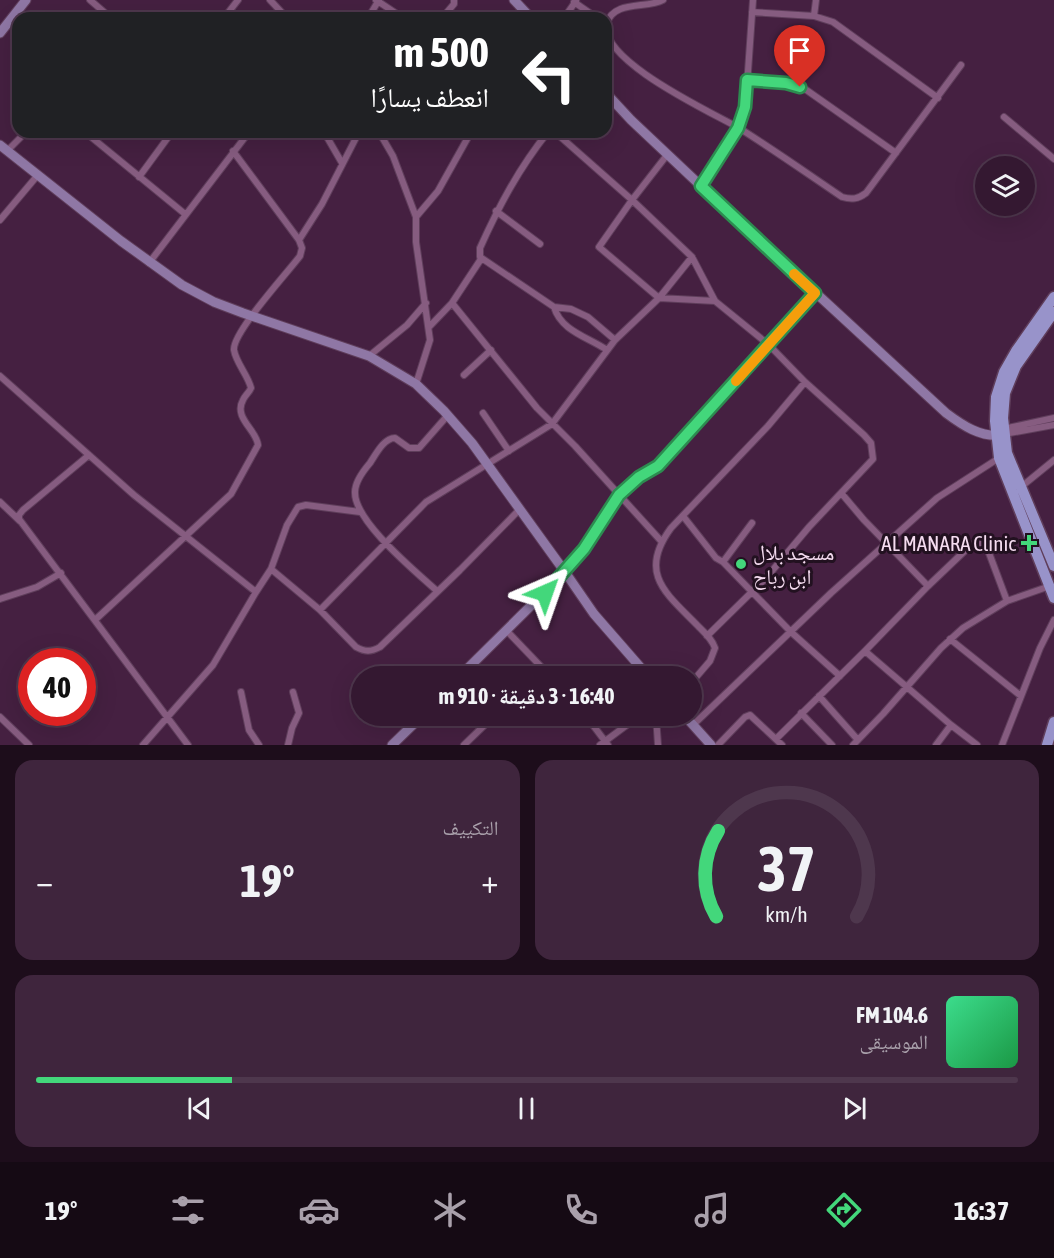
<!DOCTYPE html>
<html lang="ar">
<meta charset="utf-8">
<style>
:root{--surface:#341831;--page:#3f253d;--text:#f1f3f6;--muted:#a9a0ab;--line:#4e374d;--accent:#43d77b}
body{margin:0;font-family:"Asap Condensed","Noto Naskh Arabic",sans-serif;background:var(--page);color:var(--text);direction:rtl;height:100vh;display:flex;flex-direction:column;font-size:22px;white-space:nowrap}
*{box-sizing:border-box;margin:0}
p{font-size:20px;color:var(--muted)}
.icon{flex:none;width:33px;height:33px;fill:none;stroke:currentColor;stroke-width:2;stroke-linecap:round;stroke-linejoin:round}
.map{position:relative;height:745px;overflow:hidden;direction:ltr}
.drawer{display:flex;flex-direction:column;gap:15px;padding:15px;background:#1d0d1b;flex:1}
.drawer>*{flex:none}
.hud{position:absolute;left:12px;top:12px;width:600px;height:126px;border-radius:18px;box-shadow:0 6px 24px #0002,0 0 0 2px var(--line);direction:rtl;background:#202124;color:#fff;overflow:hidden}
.tools{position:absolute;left:975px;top:156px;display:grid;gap:12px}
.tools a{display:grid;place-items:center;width:60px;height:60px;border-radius:50%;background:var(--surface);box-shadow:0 6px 24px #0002,0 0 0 2px var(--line);font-size:30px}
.speed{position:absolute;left:18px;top:648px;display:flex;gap:12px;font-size:30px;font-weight:700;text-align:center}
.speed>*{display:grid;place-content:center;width:78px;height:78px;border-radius:50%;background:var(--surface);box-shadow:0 6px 24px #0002,0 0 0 2px var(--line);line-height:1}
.speed .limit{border:9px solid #d22;background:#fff;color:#111}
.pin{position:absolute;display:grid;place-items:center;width:51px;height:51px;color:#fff;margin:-62px -26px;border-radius:50% 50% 50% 0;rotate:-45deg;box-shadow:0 0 6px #0007}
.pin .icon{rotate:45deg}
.me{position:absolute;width:66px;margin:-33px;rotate:43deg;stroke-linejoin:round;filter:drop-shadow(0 0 4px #0008)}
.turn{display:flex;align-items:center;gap:21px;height:126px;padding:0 24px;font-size:27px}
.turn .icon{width:78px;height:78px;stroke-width:2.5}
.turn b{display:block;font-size:42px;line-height:51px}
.big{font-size:45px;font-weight:700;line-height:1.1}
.drawer .card{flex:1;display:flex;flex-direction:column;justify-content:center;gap:9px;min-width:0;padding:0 21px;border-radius:18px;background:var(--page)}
.drawer .dial{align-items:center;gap:0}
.dial svg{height:156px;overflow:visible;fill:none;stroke:var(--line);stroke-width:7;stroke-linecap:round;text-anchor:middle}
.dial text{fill:var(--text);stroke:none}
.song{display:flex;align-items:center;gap:18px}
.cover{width:72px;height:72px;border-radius:9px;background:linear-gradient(135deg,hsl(150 70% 55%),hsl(140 70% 35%))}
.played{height:6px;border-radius:3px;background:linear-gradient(90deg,var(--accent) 20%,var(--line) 20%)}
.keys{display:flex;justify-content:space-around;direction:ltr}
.heat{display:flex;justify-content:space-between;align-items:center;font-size:33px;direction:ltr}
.drawer .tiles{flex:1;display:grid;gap:15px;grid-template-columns:1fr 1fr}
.card:last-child{grid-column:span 2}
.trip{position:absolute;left:351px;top:666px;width:351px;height:60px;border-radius:30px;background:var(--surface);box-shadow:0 6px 24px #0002,0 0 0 2px var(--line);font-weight:700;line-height:60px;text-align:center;direction:rtl}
.menu{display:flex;height:96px;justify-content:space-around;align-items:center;background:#150a14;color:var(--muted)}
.menu .icon{width:42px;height:42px}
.menu .active{color:var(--accent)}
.menu b{font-size:27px;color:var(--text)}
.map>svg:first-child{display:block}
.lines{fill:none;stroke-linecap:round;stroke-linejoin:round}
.street-casing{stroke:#5f3e5b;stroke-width:8}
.secondary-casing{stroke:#5f3e5b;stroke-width:11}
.primary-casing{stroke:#5f3e5b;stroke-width:13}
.street{stroke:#865c80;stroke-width:6}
.secondary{stroke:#8f77a5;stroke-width:9}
.primary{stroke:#9893ca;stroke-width:10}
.route-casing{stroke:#2c8c50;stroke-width:15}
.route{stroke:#43d77b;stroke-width:10}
.slow{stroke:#f59e0b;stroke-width:10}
.poi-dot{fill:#43d77b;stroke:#221120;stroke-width:2}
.labels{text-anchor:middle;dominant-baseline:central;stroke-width:6;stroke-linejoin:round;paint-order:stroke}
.poi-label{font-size:21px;fill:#f5dcf0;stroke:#221120;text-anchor:end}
</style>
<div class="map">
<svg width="1054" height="745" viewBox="0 0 1054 745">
<rect width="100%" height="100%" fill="#452041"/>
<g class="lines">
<defs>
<path id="street" d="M90,0l21,18
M270,0l17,18
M376,0l27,18
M663,0c-16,9 -49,0 -56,23 -10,37 106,90 132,105 35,22 69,46 103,69 10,3 16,2 24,-4l95,-128
M574,2l23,16
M752,12l62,4 19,6 105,76
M814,16l2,-16
M224,18l14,-18
M368,18l11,-18
M442,18l12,-14v-4
M564,18l12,-17
M747,80l39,3 19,6 91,64
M1004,117l50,42
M85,132l100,82
M324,132l18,31
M379,132l14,24 23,61
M548,132c-29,36 -49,74 -68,116v9l74,50 17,2 17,8 27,23
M555,132l77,68 60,57
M7,151l19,-19
M667,155l-35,45 -33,47 60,51 56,3
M139,177l33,-45
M701,186c17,-27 40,-54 45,-86l7,-100
M496,211l44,33
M0,220l37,-44
M299,240l23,-36 37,-72
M149,263l100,-131
M452,303l29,-44
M554,307c7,24 34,30 53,43
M429,327l23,-24 85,105 38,38 87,96
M369,356l38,-31 19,-22
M464,375l27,-25
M0,376l134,119 122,97
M416,384l14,-44 -14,-98v-25l22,-26 33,-59
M483,413l26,38
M1003,429l51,-11
M1004,434l50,-9
M89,455l-66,55 -4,5v4l169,226
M1021,487l33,-27
M842,494l22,26 64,66
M0,502l20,19
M683,516l33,42 7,4 68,70 49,44
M723,562l29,-39
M271,569l16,-44 11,-18 8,-2 54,7
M565,572l19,-23 35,-54 20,-18 19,-11 157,-173
M437,591c-22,-20 -83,-70 -82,-99 0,-11 9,-22 15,-29 6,-9 14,-25 25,-25l14,10h10l29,-33
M0,599l37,-12 24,-14
M320,610l106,-108 126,-78 63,-84 44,-42 33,-41 23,44 54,44 36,37 -37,44 -97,102c-34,46 -4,66 27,98 7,7 14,13 17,22l-5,13 -18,21
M95,620l136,-126 27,-49c-1,-15 -25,-27 -15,-45 2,-5 6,-7 8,-12 -3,-13 -15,-25 -17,-38 -2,-17 54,-78 66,-94l2,-8 -3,-8 -66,-89
M507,631l43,45
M707,636l59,-58 43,-51 64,-68 -2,-16 -7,-8 -59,-53
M950,639l71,57
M865,651l86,74 26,20
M533,676l9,-8
M241,692l8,38 10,15
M819,696l39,44
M801,713l31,32
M586,716l22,29
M656,716l2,29
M0,717l29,28
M693,725l138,-132 106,-95 62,-40
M776,739l89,-88 63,-65 44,-42 8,-1 6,2 21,56
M143,745l70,-80 43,-73 15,-23 49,41 36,37c9,5 15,5 24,0l80,-77 60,-61
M288,745l4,-17 7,-15 -6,-21
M464,745l30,-29
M600,745l39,-29
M718,745l27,-28 5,-2 32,30
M853,745l30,-31 58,-66 22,-20 44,-27 43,-15
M936,745l15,-20
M1002,745l38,-97 14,-28"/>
<path id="secondary" d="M514,0l17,18
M0,33l26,-33
M606,93l25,27 122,115 193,178c16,12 35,25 56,22
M0,145l121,96 61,44 32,17 29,11 126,43 47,28 28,27 28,32 93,129 -105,104
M565,572l29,42 54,62
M685,716l26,29
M392,745l30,-29"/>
<path id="primary" d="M1054,297l-38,54 -12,21 -8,25 -1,24 4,37 55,140
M1054,312l-38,54 -11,27 -2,25 4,35 47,113
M1047,745l7,-23"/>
</defs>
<use href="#street" class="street-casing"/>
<use href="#secondary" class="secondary-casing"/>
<use href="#primary" class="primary-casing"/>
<use href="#street" class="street"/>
<use href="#secondary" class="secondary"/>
<use href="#primary" class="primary"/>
</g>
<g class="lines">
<defs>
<path id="route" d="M545,593l39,-44 35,-54 20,-18 19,-11 157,-173 -114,-107 37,-58 7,-21 2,-27 39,3 14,4"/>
</defs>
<use href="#route" class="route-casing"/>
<use href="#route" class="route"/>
<path class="slow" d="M736,381l79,-88 -21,-19"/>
</g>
<g class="poi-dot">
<path d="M1026 534h6v6h6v6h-6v6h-6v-6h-6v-6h6z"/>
<circle cx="741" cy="564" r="6"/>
</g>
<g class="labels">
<g class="poi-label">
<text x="1016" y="543">AL MANARA Clinic</text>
<text x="753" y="552" text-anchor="start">مسجد بلال<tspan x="753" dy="24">ابن رباح</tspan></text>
</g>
</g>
</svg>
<div class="tools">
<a><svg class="icon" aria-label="layers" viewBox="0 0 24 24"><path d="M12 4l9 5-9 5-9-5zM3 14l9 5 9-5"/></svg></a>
</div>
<div class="speed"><div class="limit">40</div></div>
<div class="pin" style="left:800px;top:87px;background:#d93025"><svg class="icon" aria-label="arrive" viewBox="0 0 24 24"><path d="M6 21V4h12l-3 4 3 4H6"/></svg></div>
<svg class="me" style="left:545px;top:593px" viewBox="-20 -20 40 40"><path d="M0-17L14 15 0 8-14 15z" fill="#43d77b" stroke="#fff" stroke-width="4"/></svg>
<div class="trip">16:40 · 3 دقيقة · 910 m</div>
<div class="hud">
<div class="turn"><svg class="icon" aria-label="left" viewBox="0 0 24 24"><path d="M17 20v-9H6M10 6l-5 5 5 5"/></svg><div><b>500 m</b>انعطف يسارًا</div></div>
</div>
</div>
<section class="drawer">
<div class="tiles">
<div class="card dial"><svg viewBox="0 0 100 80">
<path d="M14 69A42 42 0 1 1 86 69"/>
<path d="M14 69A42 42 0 0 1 15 25" stroke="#43d77b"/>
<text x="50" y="56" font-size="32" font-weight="700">37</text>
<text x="50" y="72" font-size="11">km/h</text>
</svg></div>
<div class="card"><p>التكييف</p>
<div class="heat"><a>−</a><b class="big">19°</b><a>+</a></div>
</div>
<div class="card">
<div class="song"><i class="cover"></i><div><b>104.6 FM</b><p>الموسيقى</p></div></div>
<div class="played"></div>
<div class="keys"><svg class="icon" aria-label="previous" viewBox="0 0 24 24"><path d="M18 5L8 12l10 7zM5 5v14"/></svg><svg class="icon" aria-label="pause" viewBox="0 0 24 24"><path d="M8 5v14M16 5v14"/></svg><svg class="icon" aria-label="next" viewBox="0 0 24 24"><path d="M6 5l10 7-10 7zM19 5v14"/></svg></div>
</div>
</div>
</section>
<nav class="menu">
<b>16:37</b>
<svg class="icon active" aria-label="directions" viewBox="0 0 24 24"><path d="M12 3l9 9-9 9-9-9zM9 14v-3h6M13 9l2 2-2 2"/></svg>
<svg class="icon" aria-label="music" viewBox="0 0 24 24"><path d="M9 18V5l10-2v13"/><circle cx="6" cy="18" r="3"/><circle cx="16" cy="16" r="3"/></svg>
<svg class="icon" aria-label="phone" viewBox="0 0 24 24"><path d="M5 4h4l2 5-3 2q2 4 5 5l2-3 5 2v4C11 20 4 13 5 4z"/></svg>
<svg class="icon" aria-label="climate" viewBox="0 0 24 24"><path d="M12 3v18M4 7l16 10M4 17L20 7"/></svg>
<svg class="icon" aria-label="car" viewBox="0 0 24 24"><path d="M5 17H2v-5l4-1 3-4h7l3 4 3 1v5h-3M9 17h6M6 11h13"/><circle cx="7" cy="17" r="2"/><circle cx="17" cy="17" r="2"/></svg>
<svg class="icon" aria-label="filters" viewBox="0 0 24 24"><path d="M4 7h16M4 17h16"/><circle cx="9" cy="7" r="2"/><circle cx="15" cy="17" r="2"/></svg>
<b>19°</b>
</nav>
